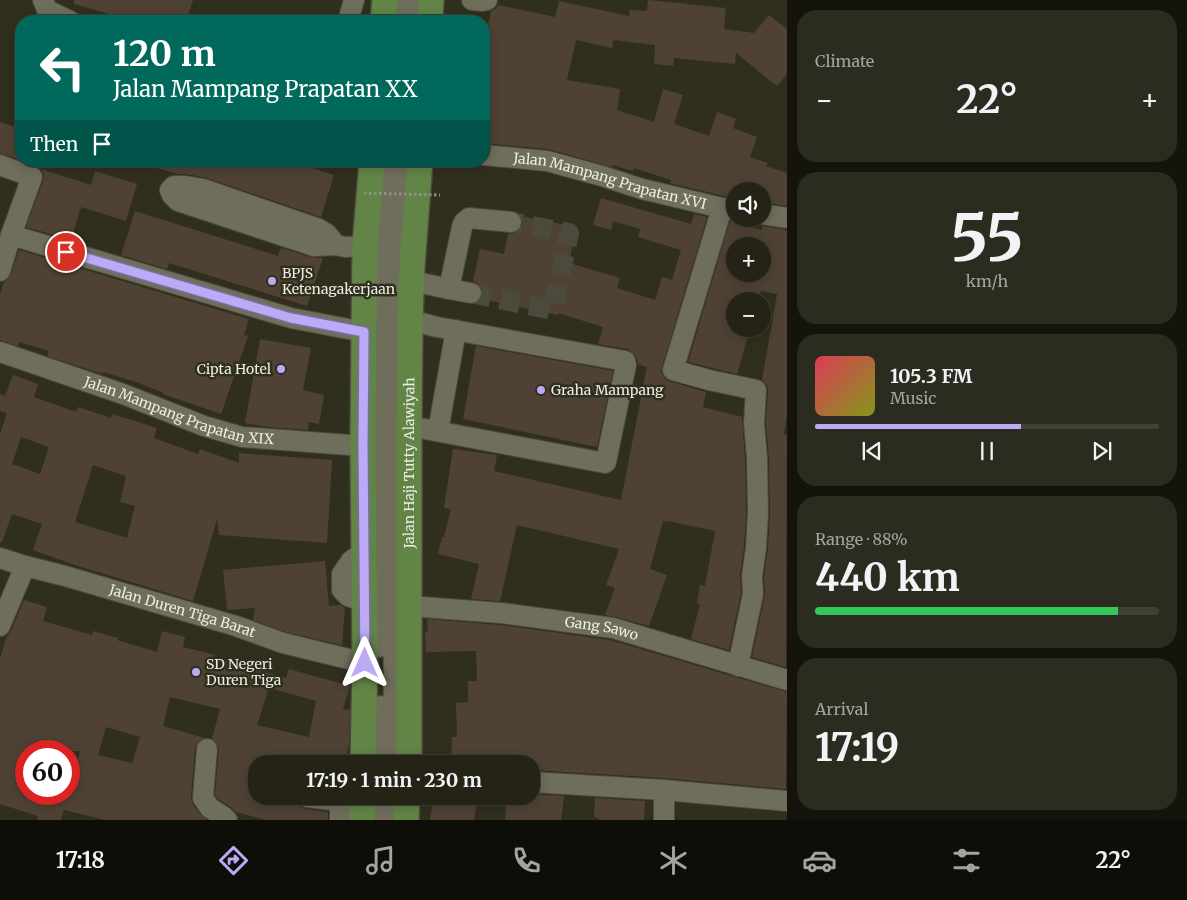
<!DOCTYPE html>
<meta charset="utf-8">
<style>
:root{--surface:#242316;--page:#2c2b1f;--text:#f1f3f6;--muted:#a3a4a1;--line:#414035;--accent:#bcaaf6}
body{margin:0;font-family:Merriweather,serif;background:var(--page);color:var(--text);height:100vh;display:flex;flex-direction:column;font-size:19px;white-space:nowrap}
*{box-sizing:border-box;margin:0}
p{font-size:16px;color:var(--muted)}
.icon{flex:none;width:28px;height:28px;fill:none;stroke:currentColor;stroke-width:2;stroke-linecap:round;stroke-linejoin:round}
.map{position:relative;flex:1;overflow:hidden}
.details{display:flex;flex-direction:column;gap:10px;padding:10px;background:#14130c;width:400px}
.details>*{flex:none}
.top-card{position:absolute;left:15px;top:15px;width:475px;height:152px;border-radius:20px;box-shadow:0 2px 12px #0003,0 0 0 1px var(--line);background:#00695c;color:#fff;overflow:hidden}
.fabs{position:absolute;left:726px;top:182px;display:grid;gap:10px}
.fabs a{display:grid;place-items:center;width:45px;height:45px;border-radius:50%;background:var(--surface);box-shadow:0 2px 12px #0003,0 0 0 1px var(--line);font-size:25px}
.speed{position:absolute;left:15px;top:740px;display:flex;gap:10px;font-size:25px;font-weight:700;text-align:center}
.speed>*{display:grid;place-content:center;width:65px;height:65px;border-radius:50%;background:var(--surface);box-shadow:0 2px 12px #0003,0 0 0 1px var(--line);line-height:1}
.speed .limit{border:8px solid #d22;background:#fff;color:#111}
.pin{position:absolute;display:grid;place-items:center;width:42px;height:42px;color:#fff;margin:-21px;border:2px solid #fff;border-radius:50%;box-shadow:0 1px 5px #0007}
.me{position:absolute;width:55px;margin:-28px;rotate:0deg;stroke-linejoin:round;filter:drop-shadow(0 0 4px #0008)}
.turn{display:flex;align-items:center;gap:18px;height:105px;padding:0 15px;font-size:22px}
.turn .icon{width:65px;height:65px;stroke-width:2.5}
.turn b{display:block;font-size:35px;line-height:42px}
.then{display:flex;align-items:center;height:48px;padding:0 15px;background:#0003;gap:10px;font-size:19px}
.big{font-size:38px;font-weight:700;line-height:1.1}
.details .widget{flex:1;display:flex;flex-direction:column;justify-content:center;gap:8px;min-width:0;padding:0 18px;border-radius:20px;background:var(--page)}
.details .dial{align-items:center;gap:0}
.dial b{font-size:65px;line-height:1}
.song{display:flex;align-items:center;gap:15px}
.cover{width:60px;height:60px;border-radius:8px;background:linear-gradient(135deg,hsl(350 70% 55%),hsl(70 70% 35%))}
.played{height:5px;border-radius:2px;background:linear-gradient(90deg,var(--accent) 60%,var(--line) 60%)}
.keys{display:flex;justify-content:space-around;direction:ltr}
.heat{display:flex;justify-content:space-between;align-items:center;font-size:28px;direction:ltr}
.charge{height:8px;border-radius:4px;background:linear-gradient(90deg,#34c759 88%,var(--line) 0)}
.trip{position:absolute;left:248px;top:755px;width:292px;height:50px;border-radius:20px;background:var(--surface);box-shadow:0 2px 12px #0003,0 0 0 1px var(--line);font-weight:700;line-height:50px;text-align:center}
.tabs{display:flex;height:80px;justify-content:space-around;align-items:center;background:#0e0e09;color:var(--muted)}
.tabs .icon{width:35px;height:35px}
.tabs .current{color:var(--accent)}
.tabs b{font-size:22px;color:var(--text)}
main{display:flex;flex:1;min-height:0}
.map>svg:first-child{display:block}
.building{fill:#4f4234;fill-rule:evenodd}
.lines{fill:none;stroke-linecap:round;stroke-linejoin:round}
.minor-tunnel{stroke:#4c4b3b;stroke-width:20;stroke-dasharray:20 10;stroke-linecap:butt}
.minor-casing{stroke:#4b4a3c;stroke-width:22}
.major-casing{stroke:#4b4a3c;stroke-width:28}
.minor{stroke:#6f6e5b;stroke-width:20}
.major{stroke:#628547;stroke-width:25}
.path-bridge{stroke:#908f81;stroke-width:3;stroke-dasharray:2.5 2.5;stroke-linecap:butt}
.route-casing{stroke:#7a6ea0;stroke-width:12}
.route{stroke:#bcaaf6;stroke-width:9}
.poi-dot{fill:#bcaaf6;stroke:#302f1e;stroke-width:2}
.labels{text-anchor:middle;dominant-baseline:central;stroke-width:5;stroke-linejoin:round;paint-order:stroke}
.street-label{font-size:14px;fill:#edece2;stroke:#302f1e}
.poi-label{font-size:14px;fill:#edece2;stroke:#302f1e;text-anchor:start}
</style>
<main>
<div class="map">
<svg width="787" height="820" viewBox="0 0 787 820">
<rect width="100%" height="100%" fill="#302f1e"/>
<path class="building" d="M74,0h119l-7,21h-53l-59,-17z
M648,0l78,8 -2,21 30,4 15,-18 18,14v45l-10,12 -41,-33 -1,11 -61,-6 -1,8 -19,-2 1,-19 -42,-5 -1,8 -36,-8 -9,40 53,9 -3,21 37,12 9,-33 20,6 -9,29 35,12 8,-24 19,7 -3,9 24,9 -7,20 18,6 -2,3 21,7v33l-25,-4v-11h-27v7l-11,-2 -54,-13 1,-3 -37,-12 -1,3 -20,-6 -1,2 -64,-18 -64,-6v-98l7,-34 4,-2 3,-4 57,12 4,-16 70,15 1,-6 17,1z
M0,122l21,7v31l-21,-7z
M147,161h144l43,14 -13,42 -114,-39 -21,-4h-9l-30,-9z
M41,169l50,16 4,-14 42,13 -11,37 -45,-14 -10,33 -45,-13 17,-46 1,-6z
M601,198l90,26 3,-10 13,3 -45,150 -1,5 3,6 5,3 37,11 -3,15 39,10 3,42 1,54 -2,34 -4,27 1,19 -12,57 -38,-11 9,-35h-3l3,-19 5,1 10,-55 -47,-10v1l-5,-1 -13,48 17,6 -18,51 -33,-9 -11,-2 10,-27 -9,-3 13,-36 -102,-24 -17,76 -29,-2 8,-35 -41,-10 4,-17h2l7,-28 -7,-1 9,-59 44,6 -3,16 127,29 26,-133 -9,-3 -1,-6 -4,-5 -5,-4 -30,-5 5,-17 -45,-14v2l-77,-16 2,-4 -1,-6 -4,-5 -5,-3 7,-32 24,5 4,-20 7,-1 6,-5 2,-5 -2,-7 55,11 -7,36 51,15 -3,10 38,12 7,-23 10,3 9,-30 -43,-13 2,-8 -27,-8 -2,9 -18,-5z
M135,211l143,45 3,-8 29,9 13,1 -16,48 -138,-43 -2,6 -46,-14z
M730,221l5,1 27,8v-4l25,4v185l-3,19 3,1 -1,232 -34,-10 13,-63 -1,-17 4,-28 2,-36 -1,-55 -3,-35 2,-32 -1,-6 -5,-5 15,-86 -16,-3 -3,10h-23v28h15l-13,45 -49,-12zM735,246h27v28h-27z
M19,250l230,69 -5,16 4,1 -27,78 -58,-20 1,-1 -28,-11 -33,-10v2l-56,-18 2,-5 -30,-9 -1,4 -18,-6v-46l4,-12 4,-3 3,-5z
M260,339l51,9 -8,42 21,5 -5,29 -10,-2 -1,8 -40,-3 -23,-4z
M476,346l137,25 -16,76 -134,-28z
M13,375l25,9 -4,13 42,15 2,-5 33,11 1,-4 45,14 -3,10 44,16 2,-5 39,14v-10l93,7 -5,83 -108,-8 -2,-16 -24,82 -118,-36 -42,-15 9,-26 -30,-10 -10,28h-2v-108l7,-21 -7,-2v-17l5,2zM21,437l28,10 -9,27 -28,-10zM93,465l33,11 -6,26 15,4 -8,32 -52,-16z
M325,561l4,45 12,-1 4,3 -3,37 -56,-13 -33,-12 2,-12 -28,2 -4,-40z
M24,600l23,7 -4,14 49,14 1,-4 25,7 -1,2 40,12 5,-21 23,6 -2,10 32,8 -1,2 72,21 3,-9 61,17 -7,23 7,1 -1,31 -2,14 -4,-1 -2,10h-85v32h39l1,6 4,5 6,2 22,3v8h-62l-30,-8 -5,-5 -13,-8 -3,-4 4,-46 -2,-5 -5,-5 8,-30 -50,-12 -7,29 42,12 -3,1 -4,3 -3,6 -4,49 2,8 8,10 6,5h-102l-41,-10 -3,10h-24l1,-4 -38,-12v-146l7,-22 4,-5zM269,688l47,13 -7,36 -52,-12zM106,727l34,10 -8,26 -34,-8zM26,751h54l-11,43h-43z
M427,619l73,6 110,15 125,37 52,15 -1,97 -121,-11 -133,-8v-6h-81l1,-27h5l-1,-34 12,-1v-21h9l-1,-30 -50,1 -1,-20 3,-1z
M531,794l33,2 -3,24h-56l2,-24h24z
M434,796h44l-4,24h-44z
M595,798l50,3 -1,19h-45v-2l-5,-1z"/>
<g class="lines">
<path class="minor-tunnel" d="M471,293l82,17 16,-77 -58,-11"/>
<defs>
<g id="minor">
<path d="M43,0l4,10 23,11"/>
<path d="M472,0l10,1 5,-1"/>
<path d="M348,21l6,-21"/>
<path d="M399,21l2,-21"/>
<path d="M415,21l1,-21"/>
<path id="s1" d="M484,155l63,6 55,15 40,13 80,19 13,2"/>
<path d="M0,165l32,12 -21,58 -11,36"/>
<path d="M722,208l-49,162 36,10 47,10 -2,33 3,35 1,55 -2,35 -4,28 1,18 -15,72"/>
<path d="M762,214l25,4"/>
<path d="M11,235l280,83 73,14"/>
<path d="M336,245l-9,-11 -8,-5 -116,-40 -19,-3h-10l-4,4 2,5 6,6 136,45 22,-1 9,2 20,-1"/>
<path d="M412,281l37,8"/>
<path d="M471,293l-22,-4 13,-62 2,-5 5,-4 42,4"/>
<path id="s2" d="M0,352l123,42 81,32 38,11 121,9"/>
<path d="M409,426l196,37 1,-1 20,-97 -1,-4 -188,-34 -27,-7"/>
<path d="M438,431l18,-101"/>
<path d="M365,551l-14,10 -9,13v16l6,6 17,6"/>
<path id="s3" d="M0,558l25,8 40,10 171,50 47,17 82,20"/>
<path id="s4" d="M409,606l92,7 112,15 174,52"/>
<path d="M0,626l25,-60"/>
<path d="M380,647l-2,-292 4,-94 7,-100"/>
<path d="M207,749l-4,49 7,10 14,9 3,3"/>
<path d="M379,764l2,-58"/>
<path d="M394,764l-1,-342 1,-83 12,-178"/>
<path d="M531,782l133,8v30"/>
<path d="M664,790l123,11"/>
<path d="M307,797l33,4 23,-4"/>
<path d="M340,820v-19"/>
<path d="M377,820l1,-24"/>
<path d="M393,820v-24"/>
</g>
<g id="major">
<path d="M383,21l2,-21"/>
<path d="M430,21l1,-21"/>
<path d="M363,764l2,-101 -2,-217 1,-114 1,-86 7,-85"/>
<path id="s5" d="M409,764v-338l1,-106 2,-54 8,-105"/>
<path d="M362,820l1,-24"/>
<path d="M406,820l1,-24"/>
</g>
</defs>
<use href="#minor" class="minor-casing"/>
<use href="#major" class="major-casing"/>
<use href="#minor" class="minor"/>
<use href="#major" class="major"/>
<path class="path-bridge" d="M364,193l76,2"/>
</g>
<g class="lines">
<defs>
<path id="route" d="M66,252l225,66 73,14 -1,114 2,217"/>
</defs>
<use href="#route" class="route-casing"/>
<use href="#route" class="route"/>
</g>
<g class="poi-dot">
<circle cx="272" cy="281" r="5"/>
<circle cx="281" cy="369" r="5"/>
<circle cx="541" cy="390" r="5"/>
<circle cx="196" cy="672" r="5"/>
</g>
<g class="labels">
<g class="street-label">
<text stroke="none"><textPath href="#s1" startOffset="129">Jalan Mampang Prapatan XVI</textPath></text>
<text stroke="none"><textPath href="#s2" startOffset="189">Jalan Mampang Prapatan XIX</textPath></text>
<text stroke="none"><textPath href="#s5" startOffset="301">Jalan Haji Tutty Alawiyah</textPath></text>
<text stroke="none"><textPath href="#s3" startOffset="190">Jalan Duren Tiga Barat</textPath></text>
<text stroke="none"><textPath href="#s4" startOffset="194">Gang Sawo</textPath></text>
</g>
<g class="poi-label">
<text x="282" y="273">BPJS<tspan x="282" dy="16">Ketenagakerjaan</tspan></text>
<text x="271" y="369" text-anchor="end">Cipta Hotel</text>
<text x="551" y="390">Graha Mampang</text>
<text x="206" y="664">SD Negeri<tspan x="206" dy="16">Duren Tiga</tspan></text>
</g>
</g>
</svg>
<div class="fabs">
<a><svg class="icon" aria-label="sound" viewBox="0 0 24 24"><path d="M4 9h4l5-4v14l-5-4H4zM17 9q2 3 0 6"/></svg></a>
<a>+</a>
<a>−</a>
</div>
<div class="speed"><div class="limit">60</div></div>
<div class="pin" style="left:66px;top:252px;background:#d93025"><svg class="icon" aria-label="arrive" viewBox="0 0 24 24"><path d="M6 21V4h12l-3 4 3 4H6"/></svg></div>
<svg class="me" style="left:365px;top:663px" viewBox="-20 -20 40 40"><path d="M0-17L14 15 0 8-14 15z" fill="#bcaaf6" stroke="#fff" stroke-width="4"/></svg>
<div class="trip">17:19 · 1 min · 230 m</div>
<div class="top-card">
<div class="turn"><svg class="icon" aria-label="left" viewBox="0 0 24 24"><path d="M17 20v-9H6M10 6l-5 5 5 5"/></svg><div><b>120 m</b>Jalan Mampang Prapatan XX</div></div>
<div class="then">Then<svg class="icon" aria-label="arrive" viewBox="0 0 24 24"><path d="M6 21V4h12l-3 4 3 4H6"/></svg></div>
</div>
</div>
<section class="details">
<div class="widget"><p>Climate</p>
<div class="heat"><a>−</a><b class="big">22°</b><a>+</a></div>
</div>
<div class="widget dial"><b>55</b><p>km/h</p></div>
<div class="widget">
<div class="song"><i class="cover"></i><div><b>105.3 FM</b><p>Music</p></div></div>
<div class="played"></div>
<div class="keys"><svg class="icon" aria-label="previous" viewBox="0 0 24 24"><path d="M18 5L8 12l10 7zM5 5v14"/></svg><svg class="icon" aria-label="pause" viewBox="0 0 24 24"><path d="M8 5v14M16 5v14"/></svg><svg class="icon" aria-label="next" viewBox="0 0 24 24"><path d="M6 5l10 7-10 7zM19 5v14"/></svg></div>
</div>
<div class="widget"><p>Range · 88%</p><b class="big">440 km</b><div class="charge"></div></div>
<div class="widget"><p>Arrival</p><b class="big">17:19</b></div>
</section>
</main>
<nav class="tabs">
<b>17:18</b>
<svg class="icon current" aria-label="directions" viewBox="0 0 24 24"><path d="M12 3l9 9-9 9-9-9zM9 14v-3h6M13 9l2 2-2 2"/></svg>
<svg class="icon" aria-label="music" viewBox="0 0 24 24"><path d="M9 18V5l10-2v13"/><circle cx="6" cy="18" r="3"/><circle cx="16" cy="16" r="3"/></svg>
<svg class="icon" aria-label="phone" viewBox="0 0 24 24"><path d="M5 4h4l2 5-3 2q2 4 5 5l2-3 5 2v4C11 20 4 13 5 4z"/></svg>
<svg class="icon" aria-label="climate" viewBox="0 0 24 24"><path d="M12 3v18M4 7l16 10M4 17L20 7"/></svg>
<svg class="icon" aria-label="car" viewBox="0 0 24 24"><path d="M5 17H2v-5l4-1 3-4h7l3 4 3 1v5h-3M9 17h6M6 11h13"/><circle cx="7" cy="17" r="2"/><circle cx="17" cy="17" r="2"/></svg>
<svg class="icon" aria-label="filters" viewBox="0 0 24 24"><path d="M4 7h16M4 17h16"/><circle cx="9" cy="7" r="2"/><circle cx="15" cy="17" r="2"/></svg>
<b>22°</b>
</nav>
